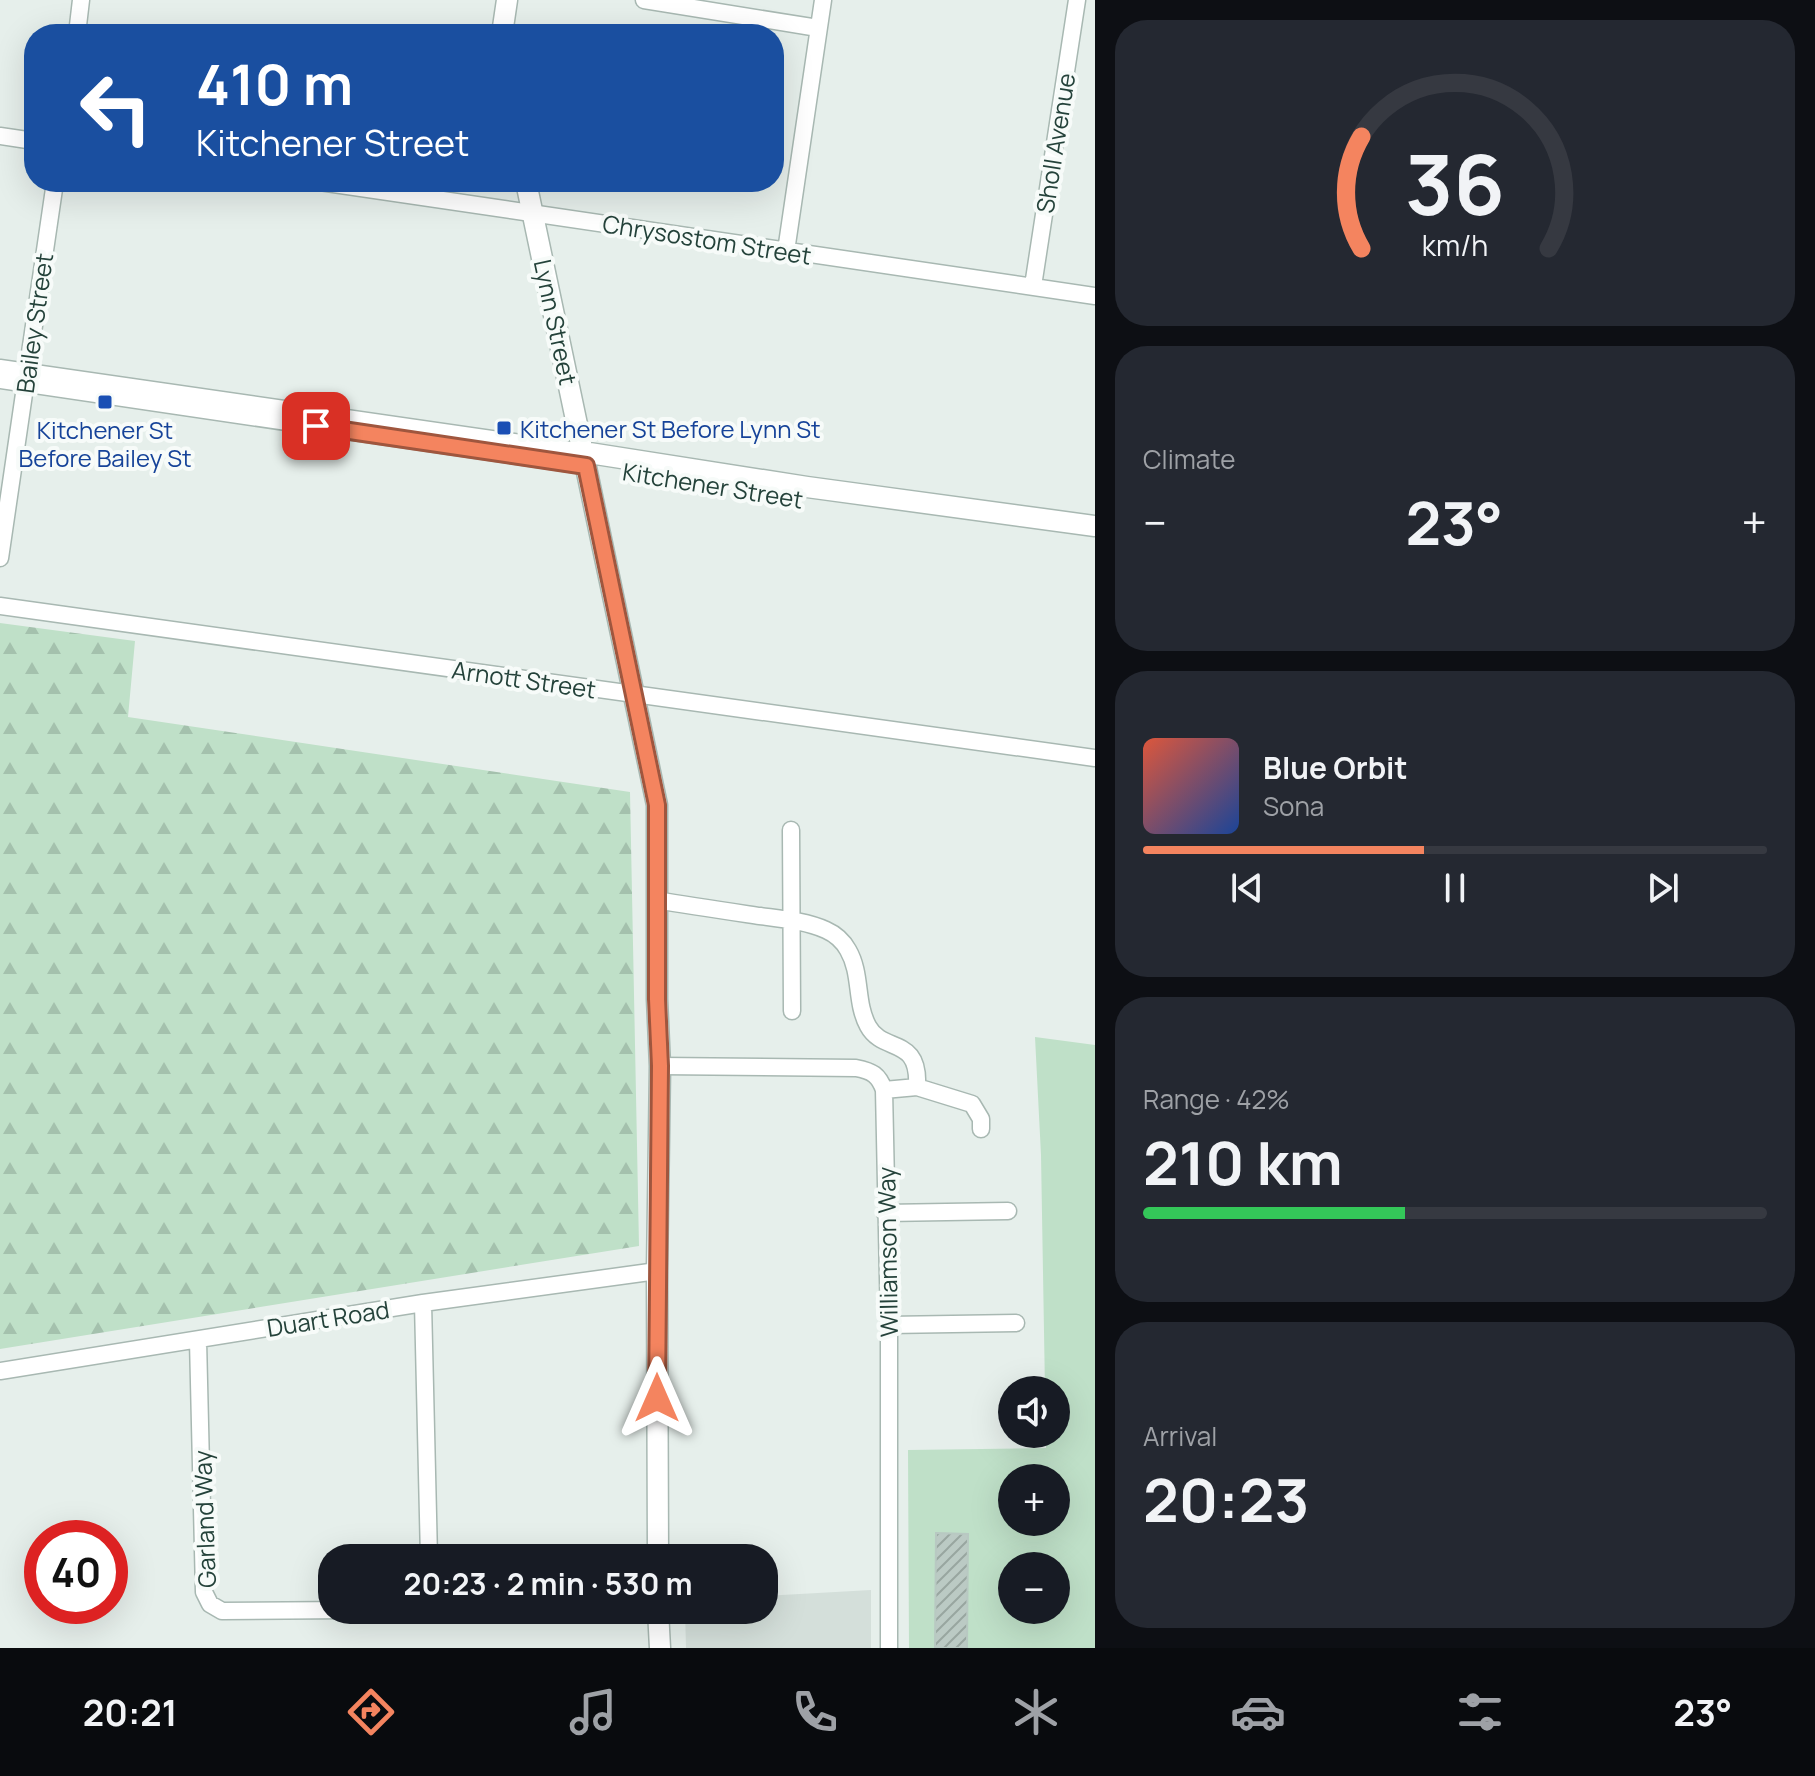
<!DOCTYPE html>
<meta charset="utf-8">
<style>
:root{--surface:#171b24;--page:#242831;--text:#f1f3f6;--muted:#9ea1a6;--line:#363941;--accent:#f4845f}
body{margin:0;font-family:Manrope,sans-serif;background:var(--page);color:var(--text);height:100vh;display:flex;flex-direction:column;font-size:30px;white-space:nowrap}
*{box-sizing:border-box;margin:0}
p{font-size:26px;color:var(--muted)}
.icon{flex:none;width:44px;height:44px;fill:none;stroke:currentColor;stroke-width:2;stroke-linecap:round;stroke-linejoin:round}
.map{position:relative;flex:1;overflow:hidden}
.drawer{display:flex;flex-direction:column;gap:20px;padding:20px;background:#0d0f14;width:720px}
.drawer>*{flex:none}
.hud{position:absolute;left:24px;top:24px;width:760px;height:168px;border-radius:32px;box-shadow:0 8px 32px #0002;background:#1a4fa0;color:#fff;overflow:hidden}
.buttons{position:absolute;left:998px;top:1376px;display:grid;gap:16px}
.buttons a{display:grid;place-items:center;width:72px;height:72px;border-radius:50%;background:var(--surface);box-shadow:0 8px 32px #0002;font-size:40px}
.speed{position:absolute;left:24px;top:1520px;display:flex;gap:16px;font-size:40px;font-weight:700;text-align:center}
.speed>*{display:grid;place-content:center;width:104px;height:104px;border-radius:50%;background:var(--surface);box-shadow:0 8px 32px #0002;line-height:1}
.speed .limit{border:12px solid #d22;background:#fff;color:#111}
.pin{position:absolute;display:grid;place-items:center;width:68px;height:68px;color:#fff;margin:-34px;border-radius:16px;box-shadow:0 4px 12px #0006}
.me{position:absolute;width:88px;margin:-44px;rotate:0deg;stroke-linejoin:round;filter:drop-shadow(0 0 6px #0008)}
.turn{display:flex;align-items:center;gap:28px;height:168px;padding:0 40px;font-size:36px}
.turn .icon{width:104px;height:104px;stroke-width:2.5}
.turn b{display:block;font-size:56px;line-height:68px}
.big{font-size:60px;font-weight:700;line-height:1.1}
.drawer .card{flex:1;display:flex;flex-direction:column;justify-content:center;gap:12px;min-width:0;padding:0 28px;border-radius:32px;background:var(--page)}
.drawer .dial{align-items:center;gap:0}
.dial svg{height:208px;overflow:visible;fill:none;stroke:var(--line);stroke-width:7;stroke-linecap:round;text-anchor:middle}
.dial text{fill:var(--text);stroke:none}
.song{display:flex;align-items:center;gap:24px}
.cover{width:96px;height:96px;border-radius:12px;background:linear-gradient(135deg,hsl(10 70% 55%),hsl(220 70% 35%))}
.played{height:8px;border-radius:4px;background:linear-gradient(90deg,var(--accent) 45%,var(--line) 45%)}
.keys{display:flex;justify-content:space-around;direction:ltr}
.heat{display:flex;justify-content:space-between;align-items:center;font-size:44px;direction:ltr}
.charge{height:12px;border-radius:6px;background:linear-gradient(90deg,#34c759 42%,var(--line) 0)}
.trip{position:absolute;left:318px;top:1544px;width:460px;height:80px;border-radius:32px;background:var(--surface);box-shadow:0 8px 32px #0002;font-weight:700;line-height:80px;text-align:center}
.tab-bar{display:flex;height:128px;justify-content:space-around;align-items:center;background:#090b0e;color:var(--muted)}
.tab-bar .icon{width:56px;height:56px}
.tab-bar .selected{color:var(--accent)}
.tab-bar b{font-size:36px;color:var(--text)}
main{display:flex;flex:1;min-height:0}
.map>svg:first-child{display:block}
.built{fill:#d4dfda}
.green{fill:#bfe0c8;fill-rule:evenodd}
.forest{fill:url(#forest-firs)}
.building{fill:url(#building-hatch);stroke:#b8c9c2;stroke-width:2}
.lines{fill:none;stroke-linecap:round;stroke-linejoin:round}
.minor-casing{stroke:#a8b8b2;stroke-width:19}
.tertiary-casing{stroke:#a8b8b2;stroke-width:23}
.minor{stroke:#fff;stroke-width:16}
.tertiary{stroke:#fff;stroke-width:20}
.route-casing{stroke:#9f563e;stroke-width:20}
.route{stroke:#f4845f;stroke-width:14}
.transit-dot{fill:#1a4fb4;stroke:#f7fbf9;stroke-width:3}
.labels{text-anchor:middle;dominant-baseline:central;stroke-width:8;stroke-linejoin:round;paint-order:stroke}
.street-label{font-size:24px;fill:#24423a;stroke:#f7fbf9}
.transit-label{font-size:24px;fill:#164399;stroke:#f7fbf9;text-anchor:start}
</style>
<main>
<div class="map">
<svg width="1095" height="1648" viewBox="0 0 1095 1648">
<defs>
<pattern id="forest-firs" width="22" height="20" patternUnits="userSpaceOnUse" patternTransform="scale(2)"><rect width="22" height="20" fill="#bfe0c8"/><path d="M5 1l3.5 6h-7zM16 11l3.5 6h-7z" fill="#a4c1ad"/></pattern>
<pattern id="building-hatch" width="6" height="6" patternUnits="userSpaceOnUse" patternTransform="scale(2)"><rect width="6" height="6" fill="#bbcac4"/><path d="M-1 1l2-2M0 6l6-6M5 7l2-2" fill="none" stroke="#98a6a0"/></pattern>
</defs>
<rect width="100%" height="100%" fill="#e6efeb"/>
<path class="built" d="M871,1590v58h-185l-1,-38h79v-14z"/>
<path class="green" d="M1035,1037l60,8v603h-186l-1,-198 138,-2v-14h10v-44h-11l-4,-235zM1012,1478h44v44h-44zM1012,1566h44v44h-44z"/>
<path class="forest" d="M0,623l135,18 -7,76 502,75 9,454 -639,103z"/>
<path class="building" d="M936,1533l32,1 -1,114h-32z"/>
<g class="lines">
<defs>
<path id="minor" d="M644,0l174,28
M77,34l4,-34
M0,136l34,5
M320,182l775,114
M786,251l37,-251
M1033,286l44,-286
M0,368l583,84
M0,380l586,86
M0,558l55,-376
M0,606l1095,152
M791,830l1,181
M657,900c34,6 69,11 103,16 22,3 46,5 66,14 9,4 17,11 22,20 14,24 7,52 20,76 15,28 52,9 49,61
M660,1066l196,2c16,3 23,7 28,22l5,235v323
M884,1090l33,-3 55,17 9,15v10
M885,1213l123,-2
M423,1303l6,255
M889,1325l127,-2
M198,1340l6,252 6,12 12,7 128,-1
M0,1371l423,-68 234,-32"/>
<path id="tertiary" d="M502,34l5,-34
M526,182l131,623v194l3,67 -3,205 1,287
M583,452l224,35 288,39
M658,1610l2,38"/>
</defs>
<use href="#minor" class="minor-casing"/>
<use href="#tertiary" class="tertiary-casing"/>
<use href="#minor" class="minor"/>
<use href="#tertiary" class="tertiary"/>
</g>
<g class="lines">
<defs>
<path id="route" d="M316,426l270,40 71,339v194l3,67 -3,332"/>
</defs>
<use href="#route" class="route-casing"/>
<use href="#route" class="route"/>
</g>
<g class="transit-dot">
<rect x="97" y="394" width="16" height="16" rx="4"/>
<rect x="496" y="420" width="16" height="16" rx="4"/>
</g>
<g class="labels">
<g class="street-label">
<text transform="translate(1055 143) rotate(-81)">Sholl Avenue</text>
<text transform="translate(707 239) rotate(9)">Chrysostom Street</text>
<text transform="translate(556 322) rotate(78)">Lynn Street</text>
<text transform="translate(34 323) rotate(-82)">Bailey Street</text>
<text transform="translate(713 485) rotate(9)">Kitchener Street</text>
<text transform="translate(524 679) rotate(8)">Arnott Street</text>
<text transform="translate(887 1252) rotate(-91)">Williamson Way</text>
<text transform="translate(328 1318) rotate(-9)">Duart Road</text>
<text transform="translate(204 1519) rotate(-92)">Garland Way</text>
</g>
<g class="transit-label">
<text x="520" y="428">Kitchener St Before Lynn St</text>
<text x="105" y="429" text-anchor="middle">Kitchener St<tspan x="105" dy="28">Before Bailey St</tspan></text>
</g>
</g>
</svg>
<div class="buttons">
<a><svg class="icon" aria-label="sound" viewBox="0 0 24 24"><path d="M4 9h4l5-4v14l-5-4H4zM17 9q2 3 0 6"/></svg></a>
<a>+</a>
<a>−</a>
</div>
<div class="speed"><div class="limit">40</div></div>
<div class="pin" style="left:316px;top:426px;background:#d93025"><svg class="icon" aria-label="arrive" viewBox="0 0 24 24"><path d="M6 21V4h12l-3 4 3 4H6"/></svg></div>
<svg class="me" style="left:657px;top:1398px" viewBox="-20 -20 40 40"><path d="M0-17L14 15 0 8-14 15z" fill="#f4845f" stroke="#fff" stroke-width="4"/></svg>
<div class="trip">20:23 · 2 min · 530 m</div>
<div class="hud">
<div class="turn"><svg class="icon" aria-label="left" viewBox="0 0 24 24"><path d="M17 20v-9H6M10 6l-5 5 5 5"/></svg><div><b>410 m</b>Kitchener Street</div></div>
</div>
</div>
<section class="drawer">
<div class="card dial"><svg viewBox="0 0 100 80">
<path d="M14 69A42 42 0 1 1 86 69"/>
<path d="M14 69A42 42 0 0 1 14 26" stroke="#f4845f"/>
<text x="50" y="56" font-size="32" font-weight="700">36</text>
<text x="50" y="72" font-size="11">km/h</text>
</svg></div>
<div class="card"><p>Climate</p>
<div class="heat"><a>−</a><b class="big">23°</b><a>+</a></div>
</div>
<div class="card">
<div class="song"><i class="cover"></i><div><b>Blue Orbit</b><p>Sona</p></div></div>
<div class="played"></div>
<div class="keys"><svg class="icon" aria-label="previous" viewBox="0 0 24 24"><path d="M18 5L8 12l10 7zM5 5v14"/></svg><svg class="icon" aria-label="pause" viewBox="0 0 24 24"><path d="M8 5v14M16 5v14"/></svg><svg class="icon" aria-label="next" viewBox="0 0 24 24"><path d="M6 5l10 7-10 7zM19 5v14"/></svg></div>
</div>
<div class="card"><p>Range · 42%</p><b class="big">210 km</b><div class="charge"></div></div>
<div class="card"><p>Arrival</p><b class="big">20:23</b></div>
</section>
</main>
<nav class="tab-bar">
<b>20:21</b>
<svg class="icon selected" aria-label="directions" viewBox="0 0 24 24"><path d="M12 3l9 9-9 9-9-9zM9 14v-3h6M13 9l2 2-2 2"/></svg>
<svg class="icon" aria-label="music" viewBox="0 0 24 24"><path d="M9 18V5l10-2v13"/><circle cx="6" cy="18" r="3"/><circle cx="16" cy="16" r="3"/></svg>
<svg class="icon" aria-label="phone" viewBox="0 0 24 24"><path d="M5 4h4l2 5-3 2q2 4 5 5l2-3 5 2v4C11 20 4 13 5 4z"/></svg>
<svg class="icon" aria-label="climate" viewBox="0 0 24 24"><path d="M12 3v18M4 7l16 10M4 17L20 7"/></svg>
<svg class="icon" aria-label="car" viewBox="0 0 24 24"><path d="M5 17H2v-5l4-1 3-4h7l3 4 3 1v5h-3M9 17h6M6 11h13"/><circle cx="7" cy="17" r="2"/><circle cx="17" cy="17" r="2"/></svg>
<svg class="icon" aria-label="filters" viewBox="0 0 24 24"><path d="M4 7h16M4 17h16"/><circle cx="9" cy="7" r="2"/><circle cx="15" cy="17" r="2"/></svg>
<b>23°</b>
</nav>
